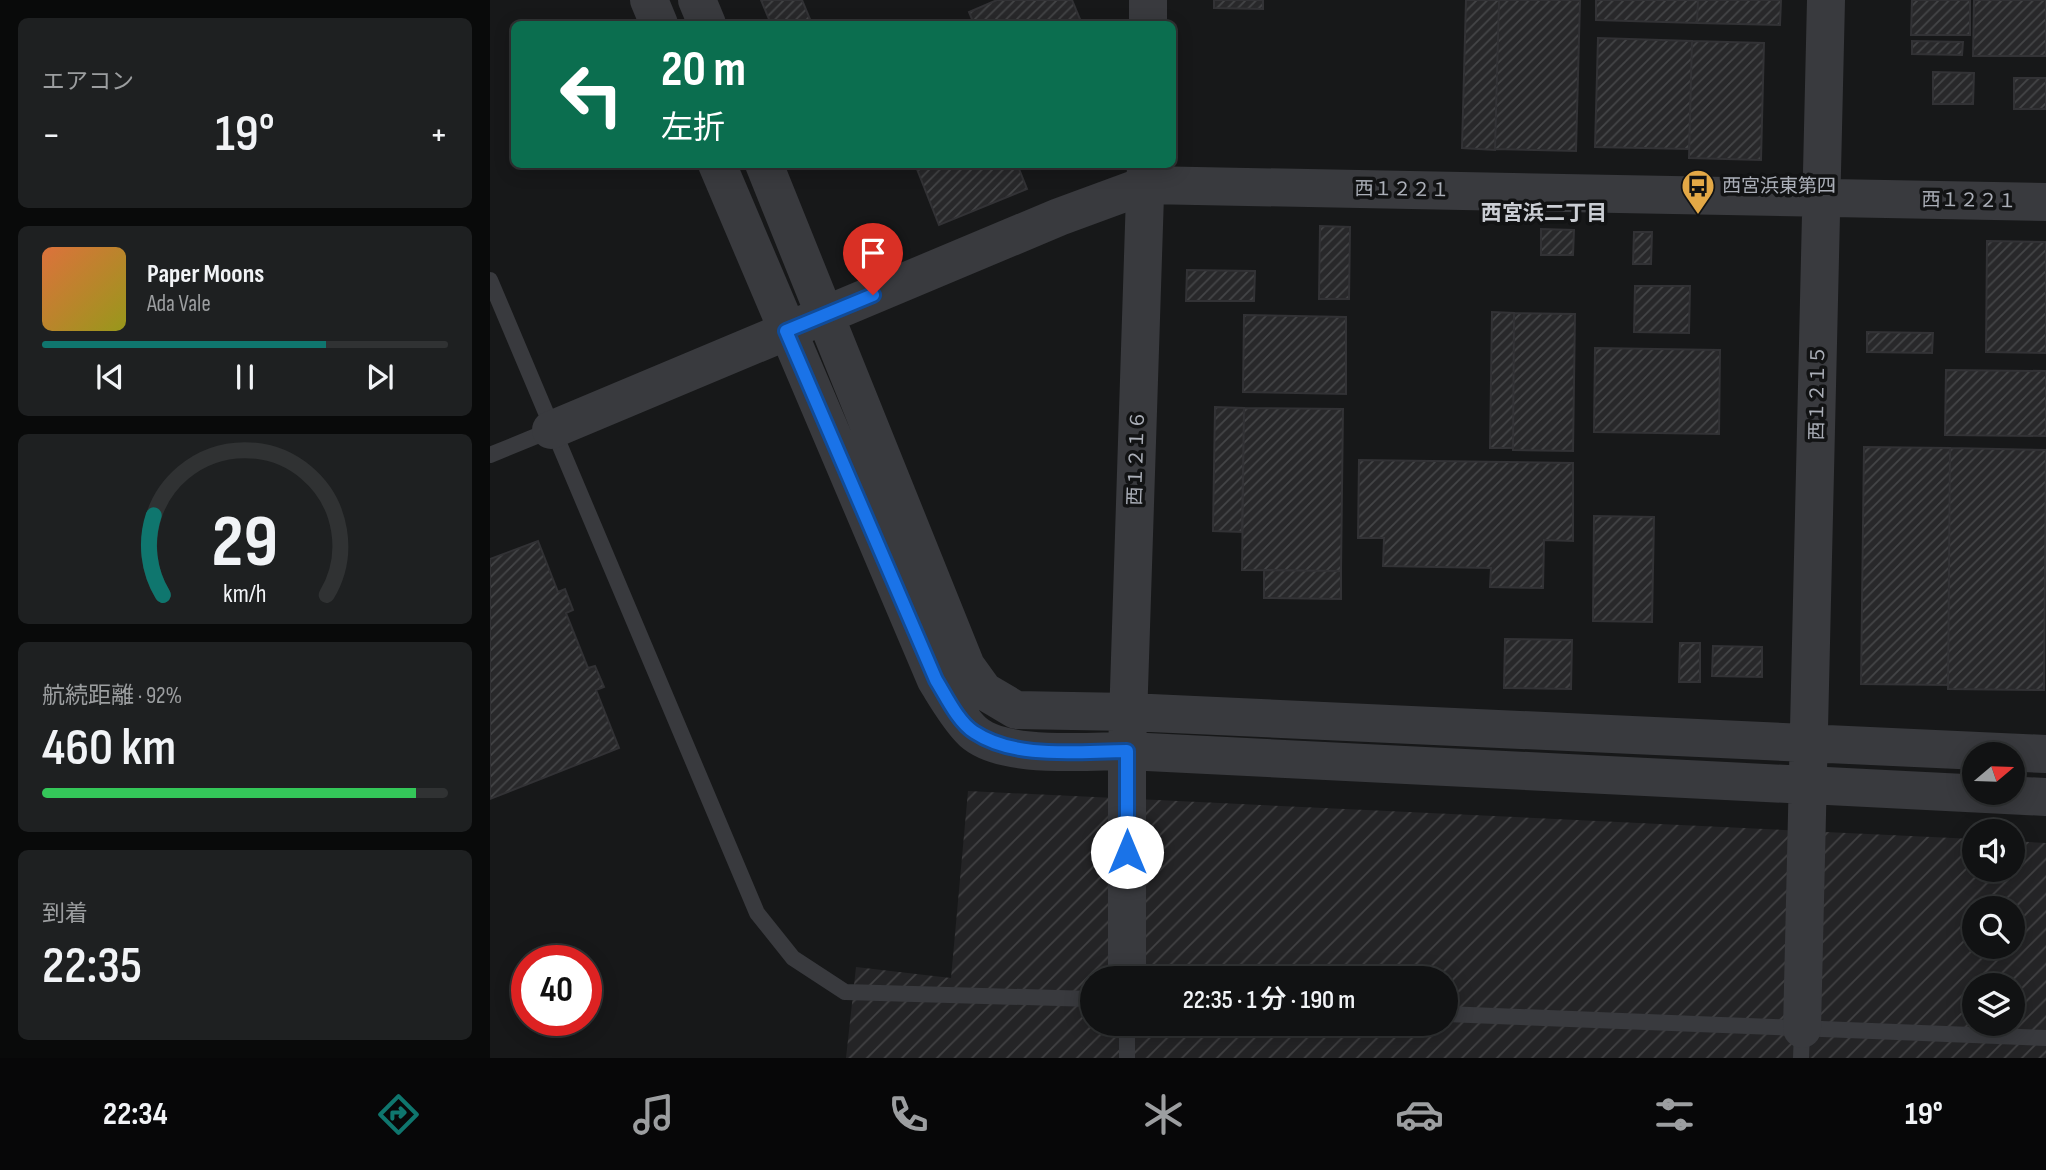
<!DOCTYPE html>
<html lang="ja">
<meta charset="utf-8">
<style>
:root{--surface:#111213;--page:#1e2021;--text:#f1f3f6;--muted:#9c9ea0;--line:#303233;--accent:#0f766e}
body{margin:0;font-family:"Sofia Sans Condensed","Noto Sans JP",sans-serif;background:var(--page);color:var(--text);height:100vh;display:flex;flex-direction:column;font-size:26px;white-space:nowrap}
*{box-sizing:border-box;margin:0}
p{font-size:23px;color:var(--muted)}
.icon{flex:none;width:38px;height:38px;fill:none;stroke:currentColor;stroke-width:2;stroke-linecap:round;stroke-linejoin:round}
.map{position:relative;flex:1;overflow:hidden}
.sheet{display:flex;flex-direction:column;gap:18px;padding:18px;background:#090a0a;width:490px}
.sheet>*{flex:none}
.guide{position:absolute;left:21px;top:21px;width:665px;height:147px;border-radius:10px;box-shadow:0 4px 18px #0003,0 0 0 2px var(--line);background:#0b6e4f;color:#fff;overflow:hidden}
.needle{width:46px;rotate:71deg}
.controls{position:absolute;left:1472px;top:742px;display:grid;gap:14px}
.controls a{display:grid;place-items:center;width:63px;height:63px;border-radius:50%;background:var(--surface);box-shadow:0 4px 18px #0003,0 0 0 2px var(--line);font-size:35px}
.speed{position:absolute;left:21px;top:945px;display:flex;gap:14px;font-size:35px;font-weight:700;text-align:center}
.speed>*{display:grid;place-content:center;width:91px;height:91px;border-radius:50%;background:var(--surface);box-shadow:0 4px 18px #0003,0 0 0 2px var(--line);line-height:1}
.speed .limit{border:10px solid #d22;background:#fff;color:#111}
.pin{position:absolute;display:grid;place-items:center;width:60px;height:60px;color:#fff;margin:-72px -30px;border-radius:50% 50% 50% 0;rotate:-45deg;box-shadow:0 0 7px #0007}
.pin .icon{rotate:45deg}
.me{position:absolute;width:77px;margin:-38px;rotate:0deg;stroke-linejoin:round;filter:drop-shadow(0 0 5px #0008)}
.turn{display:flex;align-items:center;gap:24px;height:147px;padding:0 35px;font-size:32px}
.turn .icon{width:91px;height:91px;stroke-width:2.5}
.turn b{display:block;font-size:49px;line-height:60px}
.big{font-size:52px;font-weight:600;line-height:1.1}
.sheet .card{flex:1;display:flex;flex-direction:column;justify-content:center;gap:10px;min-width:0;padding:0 24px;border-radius:10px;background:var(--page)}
.sheet .dial{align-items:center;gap:0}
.dial svg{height:182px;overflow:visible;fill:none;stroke:var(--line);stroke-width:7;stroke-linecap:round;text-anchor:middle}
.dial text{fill:var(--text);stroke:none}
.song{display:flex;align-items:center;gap:21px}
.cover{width:84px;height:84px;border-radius:10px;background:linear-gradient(135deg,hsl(20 70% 55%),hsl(60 70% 35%))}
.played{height:7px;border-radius:4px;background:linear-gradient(90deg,var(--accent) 70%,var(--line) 70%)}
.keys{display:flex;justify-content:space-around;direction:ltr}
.heat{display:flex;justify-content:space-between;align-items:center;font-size:38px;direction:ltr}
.charge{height:10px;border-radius:5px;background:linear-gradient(90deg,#34c759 92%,var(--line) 0)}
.trip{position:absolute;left:590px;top:966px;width:378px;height:70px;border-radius:35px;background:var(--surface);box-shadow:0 4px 18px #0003,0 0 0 2px var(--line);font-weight:600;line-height:70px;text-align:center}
.dock{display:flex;height:112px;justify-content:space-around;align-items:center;background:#070708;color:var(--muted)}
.dock .icon{width:49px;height:49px}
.dock .on{color:var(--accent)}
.dock b{font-size:32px;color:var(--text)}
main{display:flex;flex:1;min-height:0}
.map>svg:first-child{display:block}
.industrial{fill:url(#industrial-furrows);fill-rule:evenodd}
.building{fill:url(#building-hatch);stroke:#323235;stroke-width:2}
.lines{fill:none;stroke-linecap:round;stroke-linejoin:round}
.service{stroke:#393a3e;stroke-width:16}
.tertiary{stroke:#393a3e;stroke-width:38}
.route-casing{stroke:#114b97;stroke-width:18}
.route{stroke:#1a73e8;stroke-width:12}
.labels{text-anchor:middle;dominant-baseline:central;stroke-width:7;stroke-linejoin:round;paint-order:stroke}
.poi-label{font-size:19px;fill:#abafb8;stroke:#121314;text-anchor:start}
.street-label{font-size:19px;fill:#abafb8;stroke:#121314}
.neighbourhood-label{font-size:21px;font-weight:bold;fill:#cbced4;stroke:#121314}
</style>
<main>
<section class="sheet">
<div class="card"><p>エアコン</p>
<div class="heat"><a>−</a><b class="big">19°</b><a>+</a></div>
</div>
<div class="card">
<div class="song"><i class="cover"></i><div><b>Paper Moons</b><p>Ada Vale</p></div></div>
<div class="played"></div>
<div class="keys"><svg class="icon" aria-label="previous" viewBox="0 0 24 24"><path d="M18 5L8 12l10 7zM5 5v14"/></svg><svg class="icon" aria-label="pause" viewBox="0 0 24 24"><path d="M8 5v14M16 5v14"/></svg><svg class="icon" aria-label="next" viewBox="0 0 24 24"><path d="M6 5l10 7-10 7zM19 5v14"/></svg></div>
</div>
<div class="card dial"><svg viewBox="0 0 100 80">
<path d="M14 69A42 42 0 1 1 86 69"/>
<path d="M14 69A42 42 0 0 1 10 34" stroke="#0f766e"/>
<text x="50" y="56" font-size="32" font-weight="700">29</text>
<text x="50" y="72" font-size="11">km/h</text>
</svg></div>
<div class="card"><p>航続距離 · 92%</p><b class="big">460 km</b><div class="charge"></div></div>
<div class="card"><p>到着</p><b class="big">22:35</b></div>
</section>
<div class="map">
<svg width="1556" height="1058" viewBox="0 0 1556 1058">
<defs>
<pattern id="industrial-furrows" width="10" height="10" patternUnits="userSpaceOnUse" patternTransform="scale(1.75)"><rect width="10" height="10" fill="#242426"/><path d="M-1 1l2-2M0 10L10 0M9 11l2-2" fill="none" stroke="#414143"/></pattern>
<pattern id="building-hatch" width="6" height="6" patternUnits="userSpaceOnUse" patternTransform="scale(1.75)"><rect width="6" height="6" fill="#28282a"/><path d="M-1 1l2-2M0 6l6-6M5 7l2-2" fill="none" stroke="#444547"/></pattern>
</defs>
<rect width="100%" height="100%" fill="#171819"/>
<path class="industrial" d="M478,791l1006,48v31h38l1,-29 33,2v215h-1200l10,-91 95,11zM1484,908h38v39h-38zM602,978h354v46h-354zM1484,985h38v39h-38z"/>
<path class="building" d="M271,0h41l10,24h-41z
M507,0h75l10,24h-108l-5,-12z
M724,0h49v9l-49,-1z
M976,0h33l-4,150 -33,-2z
M1009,0h81l-4,151 -81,-2z
M1106,0h102l-1,23 -101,-3z
M1208,0h83l-1,25 -83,-2z
M1422,0h58v35h-59z
M1484,0h72v56h-73z
M1108,38l94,3 -3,108 -94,-2z
M1202,41l72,2 -3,117 -72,-2z
M1422,41l51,1 -1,13 -50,-1z
M1443,72l41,1 -1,31h-40z
M1524,78h32v31h-32z
M425,164h102l10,25 -88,36z
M830,226l30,1 -1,72h-30z
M1051,229l33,1 -1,25h-32z
M1144,232h18l-1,32h-18z
M1497,241l59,1v111l-60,-1z
M697,270l68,1 -1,30h-68z
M1145,286h55l-1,47 -55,-1z
M1002,312l22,1 -1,135h-23z
M1024,313l61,1 -2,137 -60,-1z
M754,315l102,2v77l-103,-2z
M1377,332l66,1 -1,20 -65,-1z
M1105,348l125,2 -1,84 -125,-2z
M1456,370l100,1v65l-101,-1z
M725,407l29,1 -2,124 -29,-1z
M754,408l99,1 -2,162 -99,-1z
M1374,447l86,1 -2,237 -87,-1z
M1460,448l96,2 -2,240 -96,-1z
M869,460l214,3v78l-29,-1 -1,48 -53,-1 1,-19 -108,-2 1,-28h-26z
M1104,516l60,1 -2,105 -59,-1z
M48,541l20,51 7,-3 8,21 -7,3 22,55 7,-2 9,21 -8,3 23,58 -129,51v-240z
M774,570l77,1v28l-77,-1z
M1015,639l67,1 -1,49 -67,-1z
M1190,643h20v39h-21z
M1223,646l49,1v30l-50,-1z"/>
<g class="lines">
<path class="service" d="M0,280l267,633 36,45 52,34 247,7
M0,455l61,-25
M956,1014l600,24
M637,1058v-34
M1311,1058l1,-29"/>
<path class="tertiary" d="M159,0l10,24
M207,0l10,24
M658,24v-24
M227,164l219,516c10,16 20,34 34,49 28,31 117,22 157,22l919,46
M274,164l202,502 18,25 32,19 113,2 917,42
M61,430l508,-213 87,-32 900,17
M637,978v-227l19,-587
M1312,1029l24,-1029"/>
</g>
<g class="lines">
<defs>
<path id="route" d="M383,295l-87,36 150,349c10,16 22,42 38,52 42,28 105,19 153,19v101"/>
</defs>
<use href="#route" class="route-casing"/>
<use href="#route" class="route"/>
</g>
<defs>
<symbol id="bus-pin" viewBox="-11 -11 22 30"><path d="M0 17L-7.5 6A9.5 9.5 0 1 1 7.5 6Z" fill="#e3a846" stroke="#121314"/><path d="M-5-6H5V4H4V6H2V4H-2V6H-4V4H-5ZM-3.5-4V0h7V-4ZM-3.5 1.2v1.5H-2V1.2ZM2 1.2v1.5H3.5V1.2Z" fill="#111"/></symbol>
</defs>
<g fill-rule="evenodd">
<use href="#bus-pin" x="1189" y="167" width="38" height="52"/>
</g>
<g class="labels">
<g class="poi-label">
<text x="1232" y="186">西宮浜東第四</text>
</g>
<g class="street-label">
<text transform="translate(912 190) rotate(1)">西１２２１</text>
<text transform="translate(1479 201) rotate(1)">西１２２１</text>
<text transform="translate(1328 393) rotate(-89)">西１２１５</text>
<text transform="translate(647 458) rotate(-88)">西１２１６</text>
</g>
<g class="neighbourhood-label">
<text x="1054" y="213">西宮浜二丁目</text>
</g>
</g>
</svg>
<div class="controls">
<a><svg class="needle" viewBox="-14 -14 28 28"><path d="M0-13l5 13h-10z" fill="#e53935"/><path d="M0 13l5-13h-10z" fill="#9c9ea0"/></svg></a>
<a><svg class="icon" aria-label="sound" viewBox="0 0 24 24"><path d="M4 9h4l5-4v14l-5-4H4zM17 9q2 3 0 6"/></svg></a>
<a><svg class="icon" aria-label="search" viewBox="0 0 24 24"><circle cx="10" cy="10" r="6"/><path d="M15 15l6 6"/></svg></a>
<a><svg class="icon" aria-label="layers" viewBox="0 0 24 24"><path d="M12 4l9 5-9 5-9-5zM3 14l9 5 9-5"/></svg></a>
</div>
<div class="speed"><div class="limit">40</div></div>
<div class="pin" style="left:383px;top:295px;background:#d93025"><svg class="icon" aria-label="arrive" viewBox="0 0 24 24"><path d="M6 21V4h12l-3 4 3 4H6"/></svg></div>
<svg class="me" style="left:637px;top:852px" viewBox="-20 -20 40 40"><circle r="19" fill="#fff"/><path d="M0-13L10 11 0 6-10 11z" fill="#1a73e8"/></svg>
<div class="trip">22:35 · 1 分 · 190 m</div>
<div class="guide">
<div class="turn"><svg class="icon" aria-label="left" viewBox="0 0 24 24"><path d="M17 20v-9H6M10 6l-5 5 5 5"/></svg><div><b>20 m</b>左折</div></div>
</div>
</div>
</main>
<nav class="dock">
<b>22:34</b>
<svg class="icon on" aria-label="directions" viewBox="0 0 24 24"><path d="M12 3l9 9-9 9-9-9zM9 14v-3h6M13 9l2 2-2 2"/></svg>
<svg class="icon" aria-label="music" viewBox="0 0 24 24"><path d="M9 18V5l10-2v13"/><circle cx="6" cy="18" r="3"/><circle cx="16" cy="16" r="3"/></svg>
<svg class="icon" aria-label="phone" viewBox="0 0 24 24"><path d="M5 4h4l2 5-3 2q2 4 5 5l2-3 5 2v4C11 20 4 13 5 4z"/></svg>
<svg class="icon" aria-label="climate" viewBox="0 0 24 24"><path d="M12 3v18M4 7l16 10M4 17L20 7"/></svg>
<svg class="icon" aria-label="car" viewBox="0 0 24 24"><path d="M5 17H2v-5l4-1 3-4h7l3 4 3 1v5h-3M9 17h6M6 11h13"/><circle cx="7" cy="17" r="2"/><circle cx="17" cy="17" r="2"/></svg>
<svg class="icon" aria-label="filters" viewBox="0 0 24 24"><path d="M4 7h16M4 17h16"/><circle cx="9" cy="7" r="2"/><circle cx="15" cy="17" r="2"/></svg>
<b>19°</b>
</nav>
